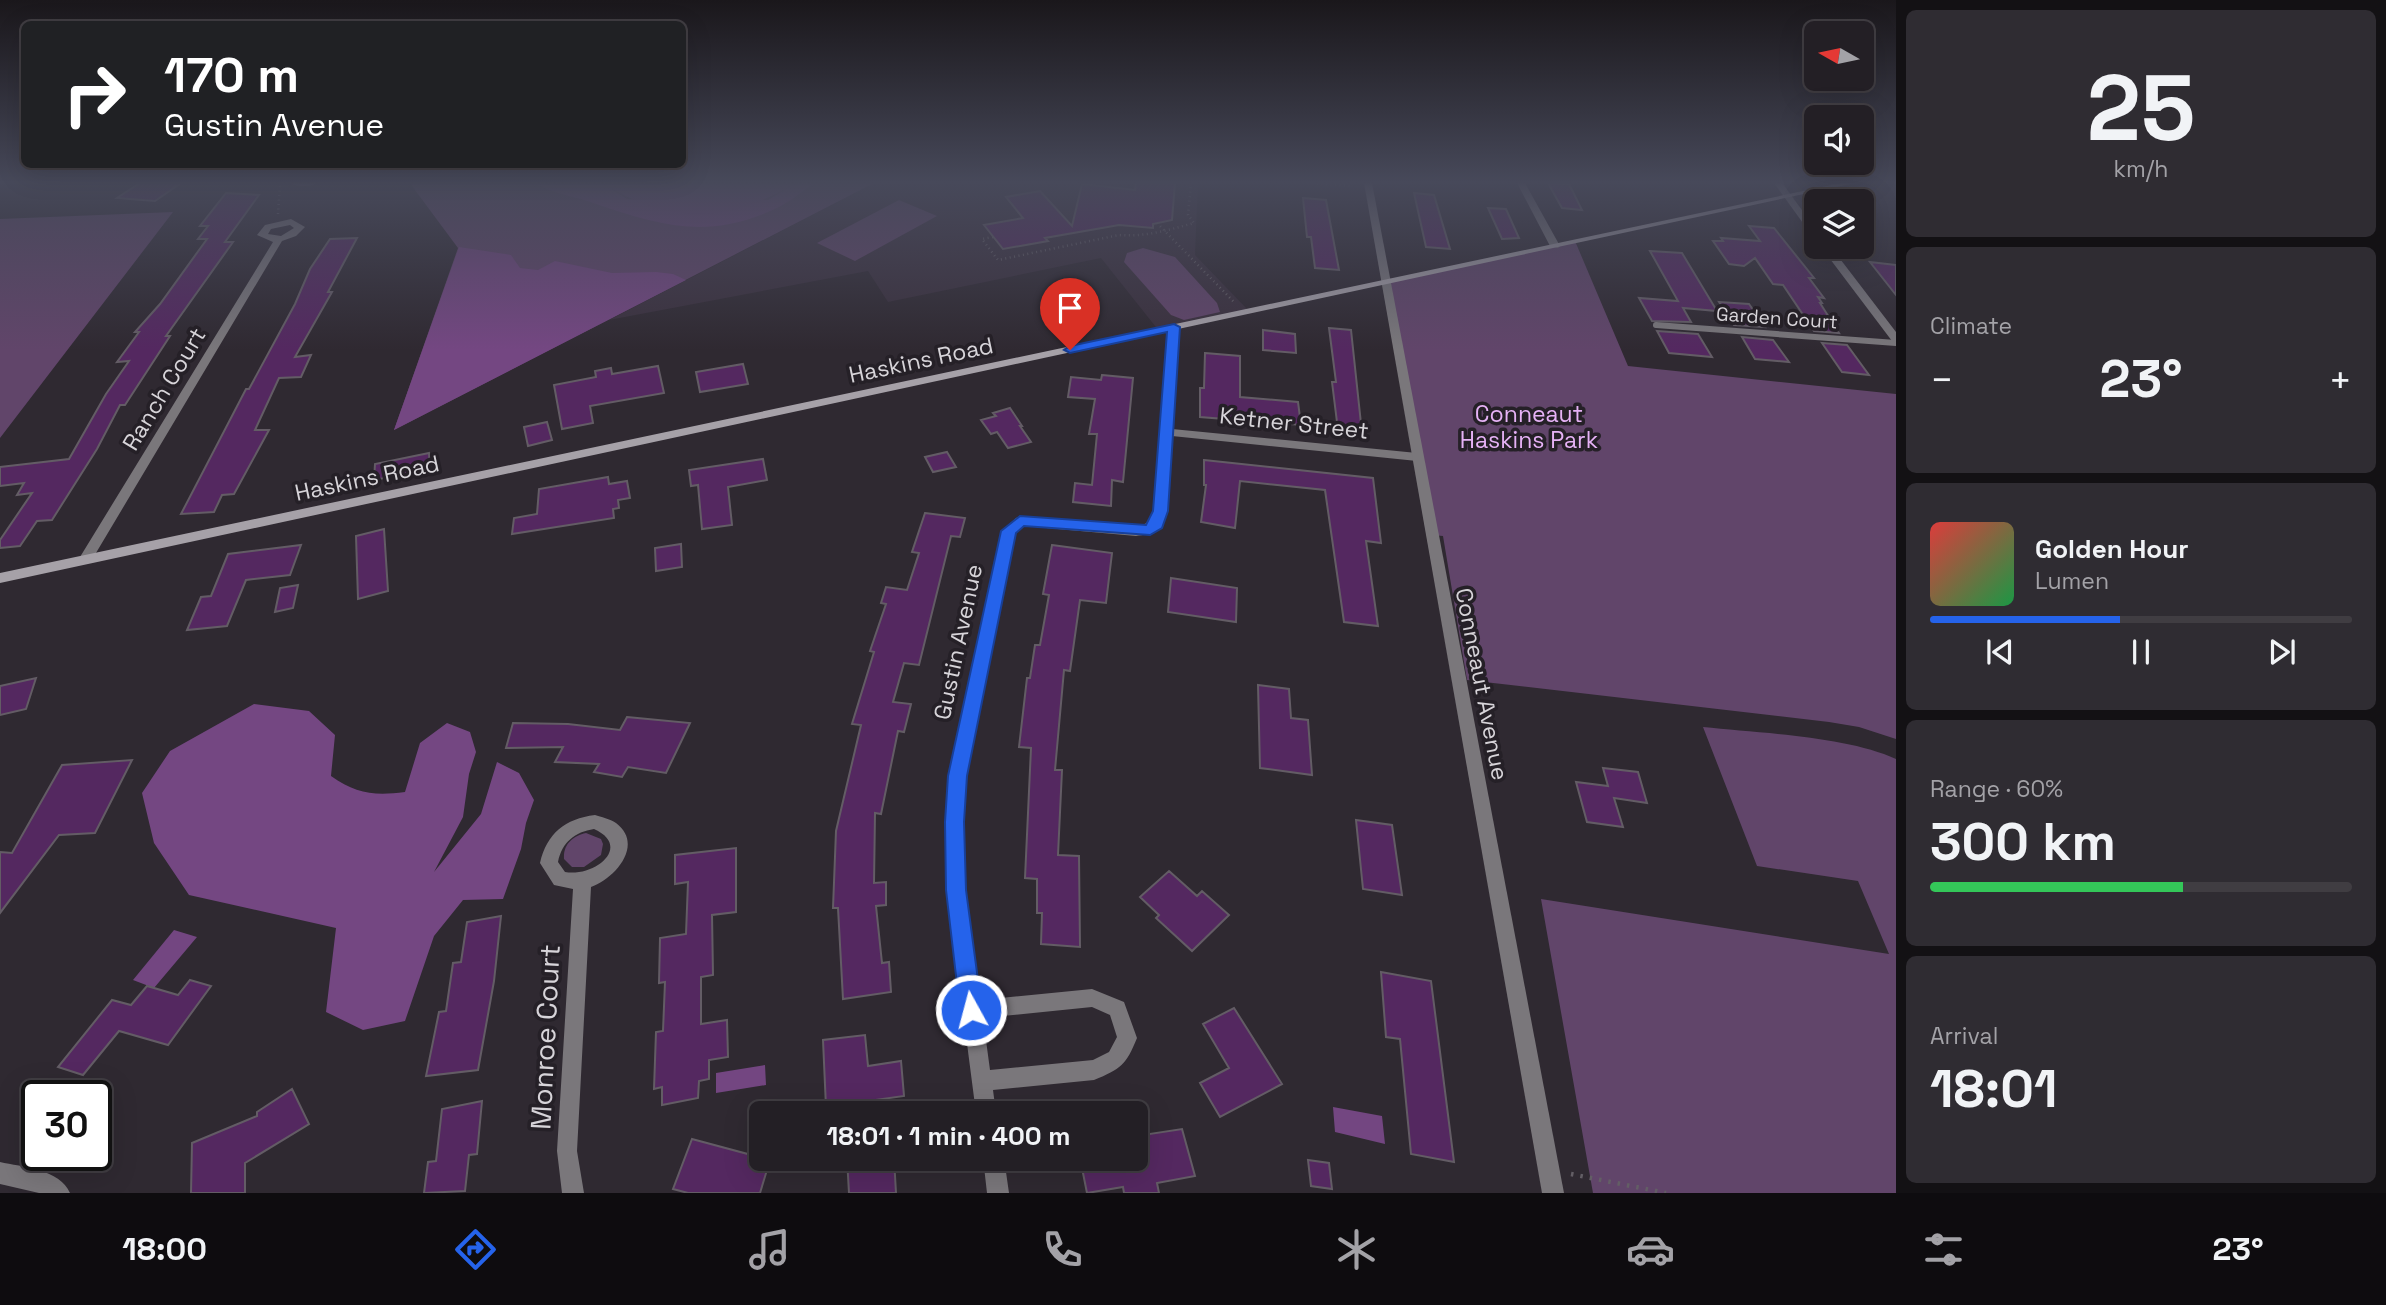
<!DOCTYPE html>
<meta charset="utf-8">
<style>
:root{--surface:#231f25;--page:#2f2c32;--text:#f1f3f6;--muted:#a3a2a7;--line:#403d42;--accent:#2563eb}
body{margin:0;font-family:"Space Grotesk",sans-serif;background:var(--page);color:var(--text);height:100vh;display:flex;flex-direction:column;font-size:26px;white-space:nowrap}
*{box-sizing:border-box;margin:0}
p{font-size:23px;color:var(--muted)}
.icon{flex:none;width:38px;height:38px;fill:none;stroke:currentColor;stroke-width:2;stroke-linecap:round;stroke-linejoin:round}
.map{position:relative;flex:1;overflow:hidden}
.sheet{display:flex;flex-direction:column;gap:10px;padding:10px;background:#131114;width:490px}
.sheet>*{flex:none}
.hud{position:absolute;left:21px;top:21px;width:665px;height:147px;border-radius:10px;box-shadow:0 7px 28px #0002,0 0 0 2px var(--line);background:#202124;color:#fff;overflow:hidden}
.needle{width:46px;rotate:279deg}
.tools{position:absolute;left:1804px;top:21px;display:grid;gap:14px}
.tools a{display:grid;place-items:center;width:70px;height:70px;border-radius:10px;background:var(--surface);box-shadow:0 7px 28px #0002,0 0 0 2px var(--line);font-size:35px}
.speed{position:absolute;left:21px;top:1080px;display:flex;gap:14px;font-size:35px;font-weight:700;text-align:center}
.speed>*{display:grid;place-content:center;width:91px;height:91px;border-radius:50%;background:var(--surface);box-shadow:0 7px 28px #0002,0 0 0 2px var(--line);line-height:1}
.speed .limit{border:4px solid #111;border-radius:10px;background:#fff;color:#111}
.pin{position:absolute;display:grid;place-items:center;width:60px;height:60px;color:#fff;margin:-72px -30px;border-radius:50% 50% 50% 0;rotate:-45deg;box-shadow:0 0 7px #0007}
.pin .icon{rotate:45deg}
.me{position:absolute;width:77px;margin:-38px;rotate:353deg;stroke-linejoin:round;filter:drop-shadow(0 0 5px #0008)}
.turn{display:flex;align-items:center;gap:24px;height:147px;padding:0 28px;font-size:32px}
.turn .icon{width:91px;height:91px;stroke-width:2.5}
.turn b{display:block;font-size:49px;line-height:60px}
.big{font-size:52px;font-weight:600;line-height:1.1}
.sheet .card{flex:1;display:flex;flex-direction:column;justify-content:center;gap:10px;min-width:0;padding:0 24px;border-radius:10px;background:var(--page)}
.sheet .dial{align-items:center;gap:0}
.dial b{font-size:91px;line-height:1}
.song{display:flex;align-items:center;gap:21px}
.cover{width:84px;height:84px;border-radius:10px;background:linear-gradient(135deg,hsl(0 70% 55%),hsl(140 70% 35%))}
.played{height:7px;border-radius:4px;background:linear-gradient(90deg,var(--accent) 45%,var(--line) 45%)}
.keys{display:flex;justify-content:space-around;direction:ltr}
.heat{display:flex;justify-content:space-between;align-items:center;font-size:38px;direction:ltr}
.charge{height:10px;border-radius:5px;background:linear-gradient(90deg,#34c759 60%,var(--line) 0)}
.trip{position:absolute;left:749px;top:1101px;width:399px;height:70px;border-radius:10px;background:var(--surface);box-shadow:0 7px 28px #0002,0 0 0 2px var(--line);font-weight:600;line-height:70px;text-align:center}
.tabs{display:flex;height:112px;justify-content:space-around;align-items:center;background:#0e0c0f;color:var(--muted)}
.tabs .icon{width:49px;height:49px}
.tabs .active{color:var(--accent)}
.tabs b{font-size:32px;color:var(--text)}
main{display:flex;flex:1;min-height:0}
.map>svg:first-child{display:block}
.built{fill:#3a303d}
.green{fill:#61456a}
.forest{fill:#744782}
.water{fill:#734681}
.building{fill:#542860;stroke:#635c65;stroke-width:2}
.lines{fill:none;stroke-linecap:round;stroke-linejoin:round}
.path-far1{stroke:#635e65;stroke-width:2.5;stroke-dasharray:1 3.5;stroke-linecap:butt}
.path{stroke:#635e65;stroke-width:4.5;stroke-dasharray:2.5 7;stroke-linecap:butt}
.service{stroke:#7a777b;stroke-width:6}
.minor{fill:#7a777b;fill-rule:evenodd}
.tertiary{fill:#7a777b;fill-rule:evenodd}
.secondary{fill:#a6a1a8;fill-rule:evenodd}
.route{fill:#2563eb;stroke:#184099;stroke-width:2}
.labels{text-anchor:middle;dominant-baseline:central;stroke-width:7;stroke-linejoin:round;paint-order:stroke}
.far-street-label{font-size:19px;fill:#d7d4d9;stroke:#252027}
.street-label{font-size:23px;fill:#d7d4d9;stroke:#252027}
.park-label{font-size:23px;fill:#e6b2f6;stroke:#252027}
.near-street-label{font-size:28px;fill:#d7d4d9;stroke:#252027}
</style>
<main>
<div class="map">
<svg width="1896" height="1193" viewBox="0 0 1896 1193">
<rect width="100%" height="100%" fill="#2f2931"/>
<path class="built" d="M874,183h324l-3,72 54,56 -90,20 -58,-73 -213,44 -20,-31 -259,49z"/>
<path class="green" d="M413,183h461l-480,247 64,-182 -46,-62z
M899,200l38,16 -82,45 -38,-18z
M173,212l-173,226v-219z
M1575,241l53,125 268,28v345l-37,-12 -30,-5 -362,-42 -24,-144 -12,-1 -45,-253z
M1143,248l32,9 42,46 3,9 -36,8 -13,-5 -47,-53 3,-9z
M1703,727c56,6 144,9 193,32v434h-303l-52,-294 348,55 -31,-73 -101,-15z
M586,833l15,6 2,5 -2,11 -17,12h-12l-8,-8c-1,-15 9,-23 22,-26z"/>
<path class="forest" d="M535,183h67l25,16 141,1 28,-17h18c-11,8 -23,18 -35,24 -67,33 -116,20 -183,-3 -21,-8 -41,-9 -61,-21z
M459,247l52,8 9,13 18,2 17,-9 57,12 44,-1 17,2 13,6 -292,150z
M254,704l55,7 26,24 -4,41c25,18 44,20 74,16l15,-49 27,-20 23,9 6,20 -7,22 -6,43 -29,55 47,-58 16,-52 22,11 15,27 -8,23 -5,26 -18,50 -40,1 -29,36 -29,85 -42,9 -37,-18 10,-84 -147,-33 -35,-52 -12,-50 28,-42z"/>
<path class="water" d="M602,183h194c-67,40 -127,42 -194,0z
M174,930l23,7 -43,51 -21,-8z
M765,1065l1,20 -50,8v-20z
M1333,1107l49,9 3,28 -50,-12z"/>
<path class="building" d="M140,183h41l-26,18 -38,-3z
M1136,183h39l-3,37 -19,4v4l-34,-3 -74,13 3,3 -45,8 -19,-24 39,-7 -17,-21 34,-6 32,35 10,-42 53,6z
M1548,183l21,1 13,26 -20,-2z
M226,193l33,2 -34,47h8l-67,94h4l-45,69h-5l-23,44 -45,71 -15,1 -17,25 -20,2v-8l32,-47 -15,2 7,-12 -24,3v-19l69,-8 37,-65 23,-33 -12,1 22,-30h-4l25,-28 47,-65h-9l10,-13h-8z
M1414,193l20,2 16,54 -24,-2z
M1303,198l23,2 13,70 -24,-2 -4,-31h-4z
M1488,208l18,1 13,29 -17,1z
M1749,226l25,2 40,50h-5l15,20 -6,-1 4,6h-2l19,30 -25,-2 -31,-46 -10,-1 -18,-26 -11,8 -15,-2 -16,-23h10l-2,-3 39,3z
M357,238l-29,54h4l-37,65 16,-2 -10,22 -22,1 -24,52h14l-35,64 -12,1 -8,17 -33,2 65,-125h3l46,-85 15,-35 20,-30z
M1650,251l32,2 35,58 -34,-3 8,14 -39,-1 -13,-23 39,3z
M1870,262l26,3v30z
M1719,302l30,2 16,23 -31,-2z
M1329,328l22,2 11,103 -24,-3 -6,-48h4z
M1263,330l32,4 1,19 -33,-3z
M1657,331l41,3 14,23 -43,-4z
M1742,337l31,3 16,22 -34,-3z
M1822,343l25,2 22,30 -27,-3z
M1205,353l35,3v41l58,5 3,23 -101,-8v-29h4z
M743,364l5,20 -48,8 -4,-20z
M658,366l6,27 -74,13 3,17 -31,6 -8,-44 42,-8 -1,-6 16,-3 1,6z
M1102,375l31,3 -10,104 -11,-2 -1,26 -38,-4 2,-19 17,2 5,-51h-8l6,-35 -27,-2 3,-20 30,3z
M1010,408l12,18h-2l11,16 -23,6 -11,-16 -6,2 -10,-14 15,-4 -3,-3z
M547,422l5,18 -24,6 -4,-19z
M947,452l9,15 -23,5 -8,-15z
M429,453l1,16 -56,11 1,-16z
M763,459l4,21 -39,7 4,38 -30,4 -4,-44 -7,1 -2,-16z
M1204,460l169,18 8,65 -15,-2 12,85 -34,-4 -19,-132 -85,-9 -5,47 -34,-6 5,-37h-2z
M608,477l1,7 18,-3 3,17 -12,2 1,8 -6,1 1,9 -102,16 2,-16 23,-4 2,-25z
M925,513l40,5 -5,19 -9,-1 -32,129 -15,-2 -11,39 18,2 -7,28 -6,-1 -17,83 -6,-1 -1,70 12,-1v23l-10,1 6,57 7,-1 2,30 -48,7 -5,-91h-5l3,-77 25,-106 -9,-1 22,-72 -4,-1 16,-47 -5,-1 5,-16 21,3 12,-37 -7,-1z
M384,529l4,62 -30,8 -2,-63z
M681,544l1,23 -26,4 -1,-23z
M301,545l-11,30 -44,5 -19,46 -40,4 14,-33 10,-1 17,-42z
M1052,545l60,8 -6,50 -26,-3 -10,71 -6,-1 -9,100h7l-4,85 21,1 1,91 -39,-3 1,-31h-5v-34l-12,-1 6,-130 -12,-1 8,-69h3l5,-33h5l9,-50 -6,-1z
M1171,578l66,10 -1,34 -68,-10z
M298,585l-5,23 -18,4 5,-24z
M36,678l-10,31 -26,6v-29z
M1258,685l31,4 2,29 17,2 4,55 -52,-7z
M627,717l63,6 -24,50 -38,-6 -6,10 -28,-5 5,-8 -44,-2 8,-15 -57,1 7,-25 55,1 52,6z
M132,760l-37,73 -36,2 -59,78v-61l12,1 50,-88z
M1603,768l35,4 9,31 -33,-5 9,29 -36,-5 -11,-40 32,4z
M1356,820l36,5 10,70 -39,-6z
M736,848v64l-24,3 1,60 -12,2v47l26,-4 1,37 -19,3v19l-10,2 -1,17 -36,7v-18l-8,2 2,-57 7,-1 2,-49 -6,1 1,-45 26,-4 2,-52 -13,2v-29z
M1169,871l28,25 5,-5 27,24 -37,36 -36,-33 3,-3 -19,-18z
M501,916l-7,65 -16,89 -52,6 13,-64 7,-1 7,-48 8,-1 6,-40z
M1381,972l50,9 23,181 -43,-8 -11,-115 -14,-2z
M190,980l21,6 -43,59 -49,-14 -36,44 -25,-8 54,-67 19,5 16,-19 31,9z
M1234,1008l48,76 -62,33 -20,-34 29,-15 -26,-44z
M865,1035l3,31 33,-5 3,35 -78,11 -3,-67z
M292,1089l17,35 -64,39v30h-54l1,-50 65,-27v-4z
M482,1101l-5,53 -8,1 -4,36 -41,2 4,-31 8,-1 6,-52z
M1182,1129l13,47 -38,7 2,10h-35l-1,-6 -36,6 -7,-35h56v-22z
M692,1139l78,21 -10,33h-72l-15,-4z
M847,1158h47l2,35h-47z
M1308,1160l21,3 3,26 -21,-3z"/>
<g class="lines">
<path class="path-far1" d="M1308,183l45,3
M278,214l2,-30
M1157,223l77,79
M993,237l-11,2 16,21 121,-25c26,2 50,-5 75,-12l-6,-8 3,-32"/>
<path class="path" d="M1571,1174l95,19"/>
<path class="service" d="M1656,325l240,18"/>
<path class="minor" d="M290,183h27c-6,4 -21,4 -27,0z
M1517,183h8l35,63 -2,2 -8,-2z
M1774,183h8l34,46v9l-3,-1z
M291,219l14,8 -9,9 -14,5 -192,322h-10l-2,-3 2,-3 193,-315 -16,-7 8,-10zM290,225l4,3 -13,8 -13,-2 3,-5z
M1821,247h10l65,85v10l-4,-1z
M1174,324l5,3 -7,102 245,24 6,4 -6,4 -245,-25c-2,21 1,80 -15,93 -5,5 -14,6 -21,7l-112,-10 -9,7 -50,243 -3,46 3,67 15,111 112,-11 32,13 13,36c-11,27 -16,31 -43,42l-101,10 3,23h-20l-29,-224 -1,-67 3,-46 53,-245 14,-13 5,-1 115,9c11,-1 14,-5 18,-15l15,-184zM1092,1007l18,8 7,22 -8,15 -16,8 -103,10 -7,-52z
M595,815c6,2 15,4 21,8 29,22 -2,56 -25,64l-14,264 7,42h-22l-5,-42 16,-262 -19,-4 -14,-22c7,-30 25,-44 55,-48zM594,829c38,17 2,48 -29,43l-7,-10c4,-20 17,-30 36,-33z
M983,1158h21l5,35h-22z
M0,1162c22,5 60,7 70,31h-31l-39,-9z"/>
<path class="tertiary" d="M1364,183h8l192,1010h-22z"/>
<path class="secondary" d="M1841,183h14l-1855,400v-10z"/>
</g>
<linearGradient id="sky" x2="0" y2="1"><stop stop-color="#1a171b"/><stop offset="0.52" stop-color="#47495a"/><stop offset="1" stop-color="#47495a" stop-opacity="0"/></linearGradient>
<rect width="1896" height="350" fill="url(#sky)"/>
<path class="route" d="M1174,324l6,3 -12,184 -6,17 -12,7 -126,-9 -8,7 -49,243 -3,46 2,68 16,120 -3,8 -8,3 -7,-3 -4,-8 -14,-120 -1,-68 3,-46 53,-245 19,-15 126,9 7,-14 14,-179 -97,21 -6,-3 6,-4z"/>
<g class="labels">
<g class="far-street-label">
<text transform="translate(1777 318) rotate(4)">Garden Court</text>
</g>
<g class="street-label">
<text transform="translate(921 360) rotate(-12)">Haskins Road</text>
<text transform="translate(164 389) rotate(-59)">Ranch Court</text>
<text transform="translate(1294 423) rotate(6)">Ketner Street</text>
<text transform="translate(367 478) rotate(-12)">Haskins Road</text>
<text transform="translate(958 642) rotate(-78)">Gustin Avenue</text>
<text transform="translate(1482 684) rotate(79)">Conneaut Avenue</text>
</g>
<g class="park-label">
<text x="1529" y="414">Conneaut<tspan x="1529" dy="26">Haskins Park</tspan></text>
</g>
<g class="near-street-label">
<text transform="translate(545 1037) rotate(-87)">Monroe Court</text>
</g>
</g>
</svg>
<div class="tools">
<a><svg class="needle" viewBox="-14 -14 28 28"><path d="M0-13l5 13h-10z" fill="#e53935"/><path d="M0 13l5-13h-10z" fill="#a3a2a7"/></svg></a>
<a><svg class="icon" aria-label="sound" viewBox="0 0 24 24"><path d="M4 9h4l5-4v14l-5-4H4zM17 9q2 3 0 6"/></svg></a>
<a><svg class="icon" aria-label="layers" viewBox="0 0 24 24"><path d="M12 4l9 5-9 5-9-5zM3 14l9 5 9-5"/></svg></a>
</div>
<div class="speed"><div class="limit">30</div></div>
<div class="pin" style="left:1070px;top:350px;background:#d93025"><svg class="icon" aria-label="arrive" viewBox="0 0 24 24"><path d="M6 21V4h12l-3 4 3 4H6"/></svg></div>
<svg class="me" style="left:971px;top:1010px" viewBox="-20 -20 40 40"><circle r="17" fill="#2563eb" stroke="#fff" stroke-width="3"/><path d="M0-11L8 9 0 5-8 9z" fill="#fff"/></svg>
<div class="trip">18:01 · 1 min · 400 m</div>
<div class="hud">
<div class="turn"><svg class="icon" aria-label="right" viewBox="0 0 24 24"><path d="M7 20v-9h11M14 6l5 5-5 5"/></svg><div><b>170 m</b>Gustin Avenue</div></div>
</div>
</div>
<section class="sheet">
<div class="card dial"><b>25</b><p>km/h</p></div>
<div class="card"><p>Climate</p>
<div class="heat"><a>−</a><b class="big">23°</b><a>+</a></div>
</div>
<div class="card">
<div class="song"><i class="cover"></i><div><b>Golden Hour</b><p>Lumen</p></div></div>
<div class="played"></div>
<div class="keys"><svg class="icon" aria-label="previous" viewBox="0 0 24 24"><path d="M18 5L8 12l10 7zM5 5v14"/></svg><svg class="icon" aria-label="pause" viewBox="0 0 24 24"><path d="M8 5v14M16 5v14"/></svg><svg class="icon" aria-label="next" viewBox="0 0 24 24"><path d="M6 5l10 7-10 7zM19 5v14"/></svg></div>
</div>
<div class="card"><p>Range · 60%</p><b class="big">300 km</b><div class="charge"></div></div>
<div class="card"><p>Arrival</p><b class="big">18:01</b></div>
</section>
</main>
<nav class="tabs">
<b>18:00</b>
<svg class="icon active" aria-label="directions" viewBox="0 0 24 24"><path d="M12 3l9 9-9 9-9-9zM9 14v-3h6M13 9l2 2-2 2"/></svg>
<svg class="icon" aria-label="music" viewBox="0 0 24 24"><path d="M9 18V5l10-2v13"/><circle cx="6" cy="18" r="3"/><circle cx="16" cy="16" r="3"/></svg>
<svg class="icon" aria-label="phone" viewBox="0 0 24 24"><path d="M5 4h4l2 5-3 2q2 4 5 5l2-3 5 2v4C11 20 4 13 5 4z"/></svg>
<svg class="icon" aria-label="climate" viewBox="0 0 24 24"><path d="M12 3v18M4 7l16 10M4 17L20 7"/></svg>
<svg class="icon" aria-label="car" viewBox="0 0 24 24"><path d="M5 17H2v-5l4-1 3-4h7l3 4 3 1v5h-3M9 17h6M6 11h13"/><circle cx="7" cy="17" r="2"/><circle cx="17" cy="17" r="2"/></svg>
<svg class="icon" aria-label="filters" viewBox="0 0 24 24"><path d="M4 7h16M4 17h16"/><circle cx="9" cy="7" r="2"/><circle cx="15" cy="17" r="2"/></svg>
<b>23°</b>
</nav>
